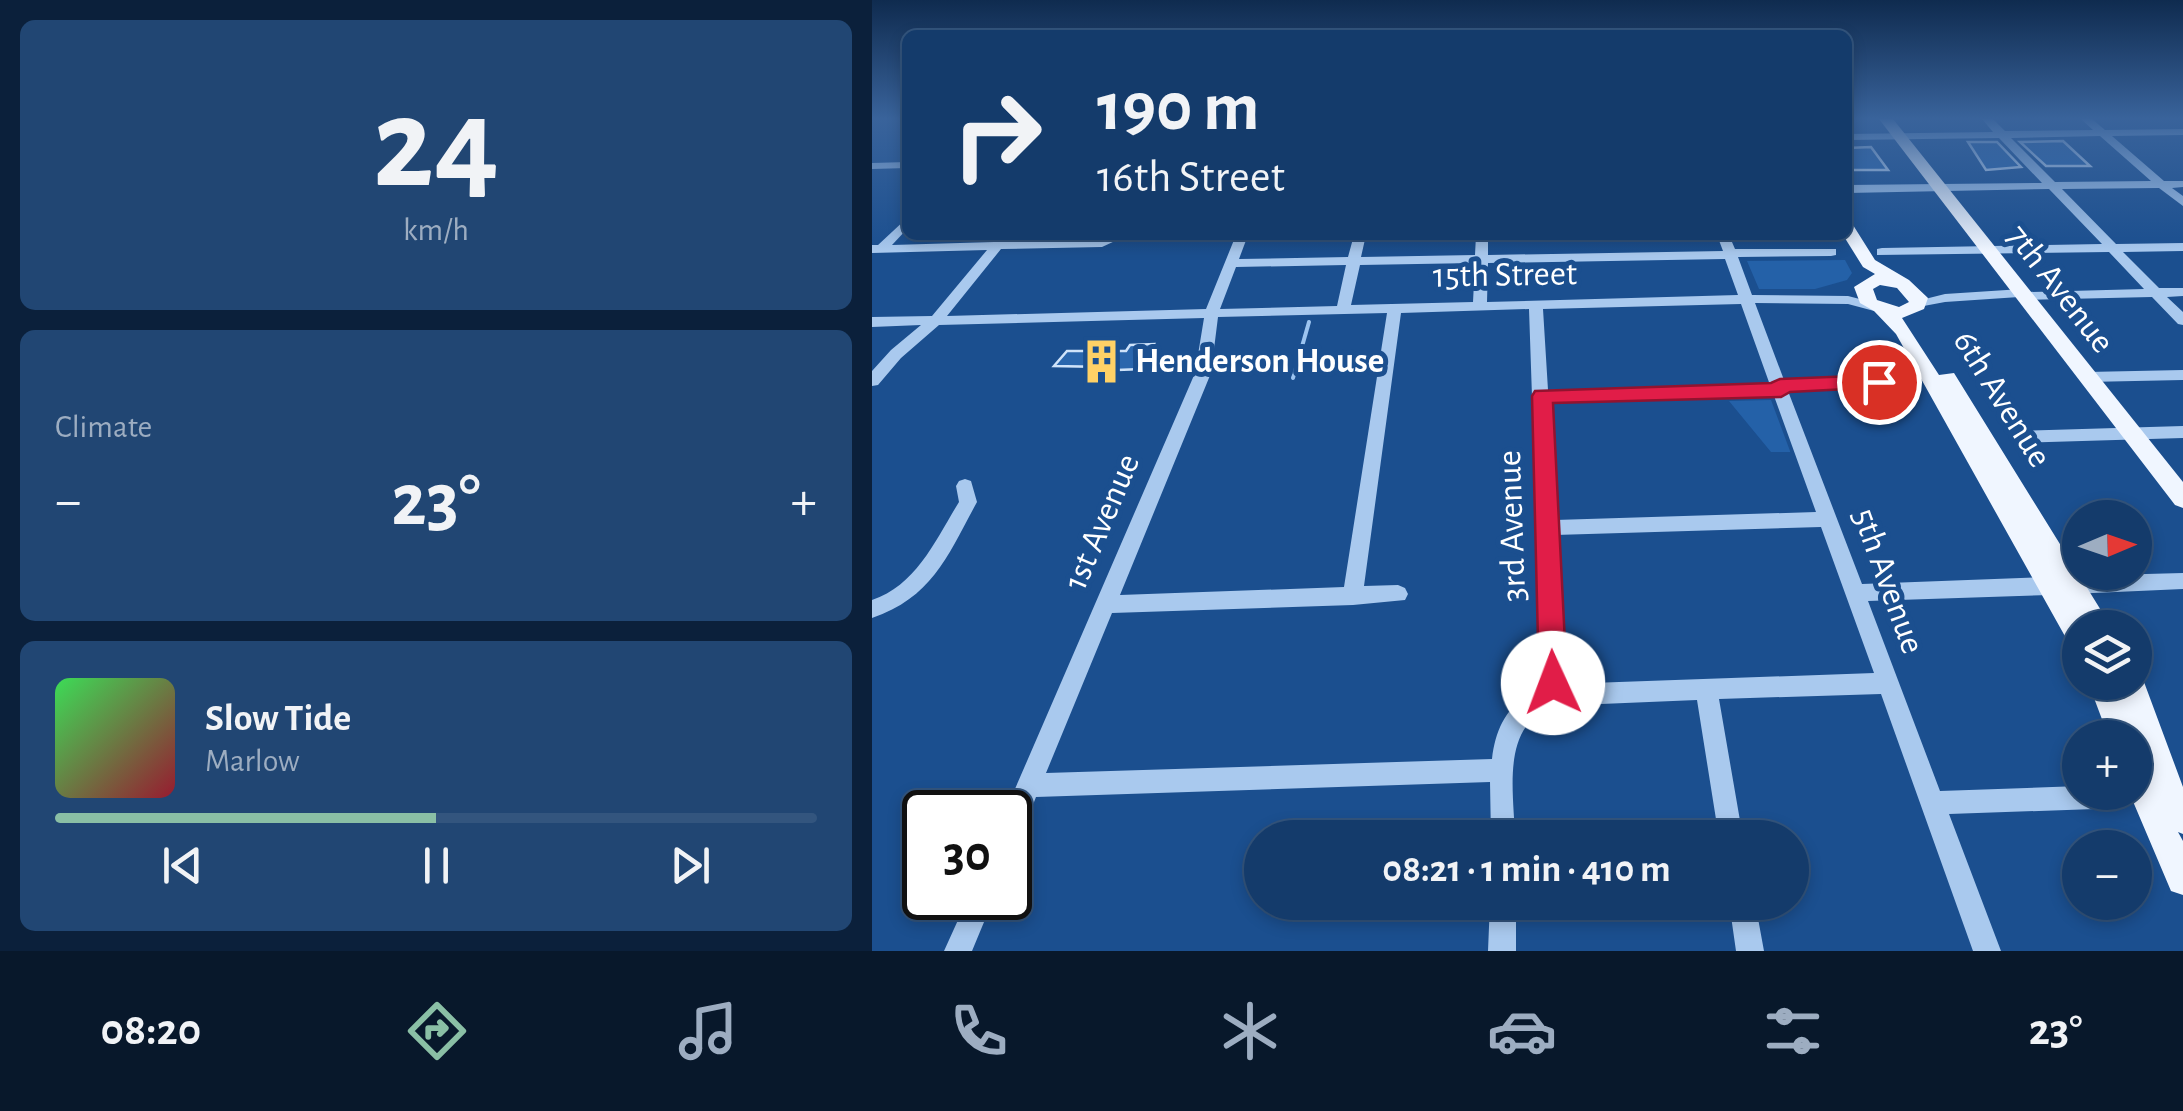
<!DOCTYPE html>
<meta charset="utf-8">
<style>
:root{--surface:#143b6b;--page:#214673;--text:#f1f3f6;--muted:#9dadc1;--line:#33557e;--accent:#8abfa5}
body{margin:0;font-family:"Alegreya Sans",sans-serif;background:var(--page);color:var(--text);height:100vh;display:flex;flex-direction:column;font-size:38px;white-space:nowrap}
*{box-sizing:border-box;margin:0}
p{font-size:32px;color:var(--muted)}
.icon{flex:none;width:55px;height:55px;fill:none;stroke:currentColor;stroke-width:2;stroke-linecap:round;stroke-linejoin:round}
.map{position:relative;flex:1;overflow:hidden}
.drawer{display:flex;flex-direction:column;gap:20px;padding:20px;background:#0b203b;width:872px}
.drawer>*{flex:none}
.top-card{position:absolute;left:30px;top:30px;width:950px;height:210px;border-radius:15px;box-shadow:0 5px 15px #0003,0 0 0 2px var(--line);background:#143b6b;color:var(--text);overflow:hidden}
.needle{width:65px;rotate:88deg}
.fabs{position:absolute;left:1190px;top:500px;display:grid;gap:20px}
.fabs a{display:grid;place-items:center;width:90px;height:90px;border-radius:50%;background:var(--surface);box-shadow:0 5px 15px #0003,0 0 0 2px var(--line);font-size:50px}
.speed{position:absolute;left:30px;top:790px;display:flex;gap:20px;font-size:50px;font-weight:700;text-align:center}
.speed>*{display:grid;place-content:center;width:130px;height:130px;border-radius:50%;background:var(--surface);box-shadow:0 5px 15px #0003,0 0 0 2px var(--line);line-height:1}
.speed .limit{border:5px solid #111;border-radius:15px;background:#fff;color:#111}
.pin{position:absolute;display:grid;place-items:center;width:85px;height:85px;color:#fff;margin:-42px;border:5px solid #fff;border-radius:50%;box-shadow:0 2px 10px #0007}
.me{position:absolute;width:110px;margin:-55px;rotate:358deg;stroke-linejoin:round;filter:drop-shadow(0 0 8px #0008)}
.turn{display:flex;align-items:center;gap:35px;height:210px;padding:0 30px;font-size:45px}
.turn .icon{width:130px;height:130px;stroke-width:2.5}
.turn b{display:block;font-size:70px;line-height:85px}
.big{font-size:75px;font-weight:700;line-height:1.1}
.drawer .tile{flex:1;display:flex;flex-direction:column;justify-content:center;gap:15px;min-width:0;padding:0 35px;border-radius:15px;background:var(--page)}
.drawer .dial{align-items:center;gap:0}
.dial b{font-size:130px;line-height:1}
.song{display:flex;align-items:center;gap:30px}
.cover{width:120px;height:120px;border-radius:15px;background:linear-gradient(135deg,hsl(130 70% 55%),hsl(350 70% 35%))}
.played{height:10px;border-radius:5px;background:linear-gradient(90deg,var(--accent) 50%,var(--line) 50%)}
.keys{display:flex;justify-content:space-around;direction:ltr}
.heat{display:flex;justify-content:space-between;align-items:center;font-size:55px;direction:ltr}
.trip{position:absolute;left:372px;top:820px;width:565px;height:100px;border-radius:50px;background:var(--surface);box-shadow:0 5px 15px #0003,0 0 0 2px var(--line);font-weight:700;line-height:100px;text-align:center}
.dock{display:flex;height:160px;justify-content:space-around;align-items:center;background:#08182b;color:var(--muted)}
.dock .icon{width:70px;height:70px}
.dock .on{color:var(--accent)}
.dock b{font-size:45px;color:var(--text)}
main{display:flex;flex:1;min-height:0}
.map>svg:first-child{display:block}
.green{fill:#2461a8}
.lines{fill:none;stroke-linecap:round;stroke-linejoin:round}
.stream{stroke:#9cc4f0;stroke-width:4}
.building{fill:#2a66ad;stroke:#cfe3fa;stroke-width:2.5}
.minor{fill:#a9c9ee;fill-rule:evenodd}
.major{fill:#f0f6ff;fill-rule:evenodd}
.route{fill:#e11d48;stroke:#92132f;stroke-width:2.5}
.labels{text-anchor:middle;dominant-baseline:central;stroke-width:10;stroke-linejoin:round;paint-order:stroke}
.street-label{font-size:35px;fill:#fff;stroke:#1b4f8f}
.poi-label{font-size:35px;font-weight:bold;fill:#fff;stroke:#1b4f8f;text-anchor:start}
</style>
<main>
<section class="drawer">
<div class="tile dial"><b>24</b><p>km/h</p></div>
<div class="tile"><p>Climate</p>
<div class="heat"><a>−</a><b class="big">23°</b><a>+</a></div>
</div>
<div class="tile">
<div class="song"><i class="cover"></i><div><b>Slow Tide</b><p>Marlow</p></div></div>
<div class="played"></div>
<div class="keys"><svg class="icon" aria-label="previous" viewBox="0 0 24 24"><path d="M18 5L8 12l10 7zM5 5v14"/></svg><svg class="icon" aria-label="pause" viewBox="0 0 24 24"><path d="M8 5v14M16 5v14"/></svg><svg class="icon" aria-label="next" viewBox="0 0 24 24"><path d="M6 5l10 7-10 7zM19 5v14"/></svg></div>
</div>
</section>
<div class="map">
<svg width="1311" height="951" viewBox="0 0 1311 951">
<rect width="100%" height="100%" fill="#1b4f8f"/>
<path class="green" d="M973,260l7,13 -5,7 -32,9h-56l-12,-28z
M899,400l19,51v1h-19l-42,-51z"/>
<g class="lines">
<path class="stream" d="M421,378l16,-56"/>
</g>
<path class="building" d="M1191,141l27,25h-44l-26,-24z
M1096,142h29l24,25 -35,3z
M999,147l17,23h-37l-4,-22z
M282,344l-11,25 -26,1 -3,6h-13l4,-9 -51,-1 13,-15h59l4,-6z"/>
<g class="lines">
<path class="minor" d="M1110,119h11l12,12 88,-1 -12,-11h11l13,11 78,-1v6l-71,1 52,45h19v6l-11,1 11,8v10l-24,-18 -97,1 54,55 67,-1v8l-60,1 36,36h24v8l-16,1 16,15v13l-5,-1 -26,-27 -127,3 -6,-3 -74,5 -32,6v-6l32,-8 77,-5 6,3 116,-3 -35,-37 -232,3v-6l5,-1 220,-4 -53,-55 -202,4v-8l195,-2 -43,-45 -152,2v-6l146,-2zM1228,136l51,45 -96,1 -44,-44z
M35,162v6l-35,1v-6z
M35,218v11l-15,16 102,-3 6,-3 5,3 95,-3 11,-4h17l-26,12 -101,2 -54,67 259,-7 30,-74h12l-9,24 109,-2 6,-22h12l-5,22 114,-2 1,-20h12v20l235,-4 -6,-16h12l6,14h101v6l-5,1 -93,1 14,38 96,1 35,9 2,3 -7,4 -30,-8 -93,-1 29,77 124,-3 8,5 -8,5 -120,4 74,193 187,-7 7,3 3,6 -3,6 -7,3 -181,6 72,190 140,-5v6h25l2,5 -4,8 -8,4 -146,5 52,137h-28l-92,-257 -162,5 24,139h-24l-22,-138 -144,6c-53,20 -39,86 -38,132h-24l-1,-56 -454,15 -17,43 -9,3v-31h-5l190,-439 9,-55 -265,7 -38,33 -23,27 -6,1v-15l19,-21 30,-25 -49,2v-10l60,-1 55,-66 -115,3v-8h6zM853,259l13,36 -251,7 1,-39zM603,263l-2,39 -122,3 9,-40zM474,265l-9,41 -117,3 16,-42zM869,304l29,81 -222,5 -5,-81zM657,309l13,380c-32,11 -46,36 -50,70l-446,14 66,-160 241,-8 52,-5 3,-6 -3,-6 -7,-3 -34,1 37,-273zM515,313l-43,274 -224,8 91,-222 7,-56zM902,396l42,116 -261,8 -7,-119zM949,527l53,146 -311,11 -8,-149z
M1311,370v10l-96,2 -8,-5 8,-5z
M1311,426v12l-164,5 -8,-6 8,-6z
M93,479l6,2 6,21c-29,53 -44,95 -105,116v-18c45,-15 64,-61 87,-98l-3,-16 3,-5z
M1311,573v16l-112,5 -7,-3 -3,-6 3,-6 7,-3z
M96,898h26l-22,53h-28z
M618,902h26v49h-28z
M857,902h26l9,49h-28z"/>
<path class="major" d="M1007,119h14l290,363v26l-8,-3z
M975,223l6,2 22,35 34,20 19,18 -4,11 -22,9 37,57 15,-2 153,247 4,8h-31v22l-9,-3 -175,-313 -22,-23 -14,-8 -6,-16 21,-13 -12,-7 -20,-32h4zM1008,285l17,3 12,14 -10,5 -22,-7 -4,-11z
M1262,671l10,11 39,105v47l-5,-2 5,9v54l-12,-4 -42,-99h5v-38l8,3 -5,-14 -3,5v-10h-25l-21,-56h46z"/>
</g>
<linearGradient id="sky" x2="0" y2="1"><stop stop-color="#0f2b4f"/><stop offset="0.47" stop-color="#39639b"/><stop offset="1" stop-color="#39639b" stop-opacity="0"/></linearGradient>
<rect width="1311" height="252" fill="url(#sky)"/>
<path class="route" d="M1007,375l10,7 -3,5 -96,5 -9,5 -228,6 14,280 -4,9 -10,4 -10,-4 -4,-9 -7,-287 3,-5 236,-8 9,-4z"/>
<defs>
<symbol id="building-bare" viewBox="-9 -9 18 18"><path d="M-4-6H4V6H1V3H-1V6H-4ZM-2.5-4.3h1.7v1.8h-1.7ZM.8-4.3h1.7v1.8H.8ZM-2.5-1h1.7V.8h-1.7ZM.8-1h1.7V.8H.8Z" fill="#ffd166" stroke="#1b4f8f" stroke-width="2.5" paint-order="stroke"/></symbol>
</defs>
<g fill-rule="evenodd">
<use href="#building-bare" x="198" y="330" width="63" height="63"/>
</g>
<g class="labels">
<g class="street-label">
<text transform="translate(633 275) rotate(-1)">15th Street</text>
<text transform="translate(1188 289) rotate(52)">7th Avenue</text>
<text transform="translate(1130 399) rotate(58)">6th Avenue</text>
<text transform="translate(230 522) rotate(-67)">1st Avenue</text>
<text transform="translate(640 526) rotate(-92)">3rd Avenue</text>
<text transform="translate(1016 581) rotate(70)">5th Avenue</text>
</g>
<g class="poi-label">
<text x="263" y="361">Henderson House</text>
</g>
</g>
</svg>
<div class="fabs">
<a><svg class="needle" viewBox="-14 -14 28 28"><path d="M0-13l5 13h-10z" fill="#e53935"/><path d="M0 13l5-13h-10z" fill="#9dadc1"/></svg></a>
<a><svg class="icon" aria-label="layers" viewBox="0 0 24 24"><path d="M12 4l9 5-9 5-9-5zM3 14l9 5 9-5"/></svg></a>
<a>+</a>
<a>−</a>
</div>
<div class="speed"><div class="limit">30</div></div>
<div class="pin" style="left:1007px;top:382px;background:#d93025"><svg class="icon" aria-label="arrive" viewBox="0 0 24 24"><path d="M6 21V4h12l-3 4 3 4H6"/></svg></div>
<svg class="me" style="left:681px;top:683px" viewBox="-20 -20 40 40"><circle r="19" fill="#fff"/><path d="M0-13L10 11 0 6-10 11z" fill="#e11d48"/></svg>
<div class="trip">08:21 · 1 min · 410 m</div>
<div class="top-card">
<div class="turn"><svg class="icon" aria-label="right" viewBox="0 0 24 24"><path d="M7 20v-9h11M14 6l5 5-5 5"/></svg><div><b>190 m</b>16th Street</div></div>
</div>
</div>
</main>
<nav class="dock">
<b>08:20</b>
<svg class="icon on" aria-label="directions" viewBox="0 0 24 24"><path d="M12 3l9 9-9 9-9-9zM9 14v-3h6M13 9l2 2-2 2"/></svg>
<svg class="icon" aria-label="music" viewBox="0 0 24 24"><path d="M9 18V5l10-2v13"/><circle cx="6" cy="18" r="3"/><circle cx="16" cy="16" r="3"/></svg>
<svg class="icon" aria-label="phone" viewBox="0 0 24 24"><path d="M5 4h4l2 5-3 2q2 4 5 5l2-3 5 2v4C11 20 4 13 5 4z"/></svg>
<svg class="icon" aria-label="climate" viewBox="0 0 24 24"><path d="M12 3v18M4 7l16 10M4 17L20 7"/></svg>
<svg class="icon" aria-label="car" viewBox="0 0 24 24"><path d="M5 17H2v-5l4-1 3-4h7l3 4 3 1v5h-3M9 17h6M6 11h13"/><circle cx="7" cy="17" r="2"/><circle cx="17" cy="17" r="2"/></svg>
<svg class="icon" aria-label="filters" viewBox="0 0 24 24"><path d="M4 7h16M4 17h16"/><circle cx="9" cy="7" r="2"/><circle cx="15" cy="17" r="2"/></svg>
<b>23°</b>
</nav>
